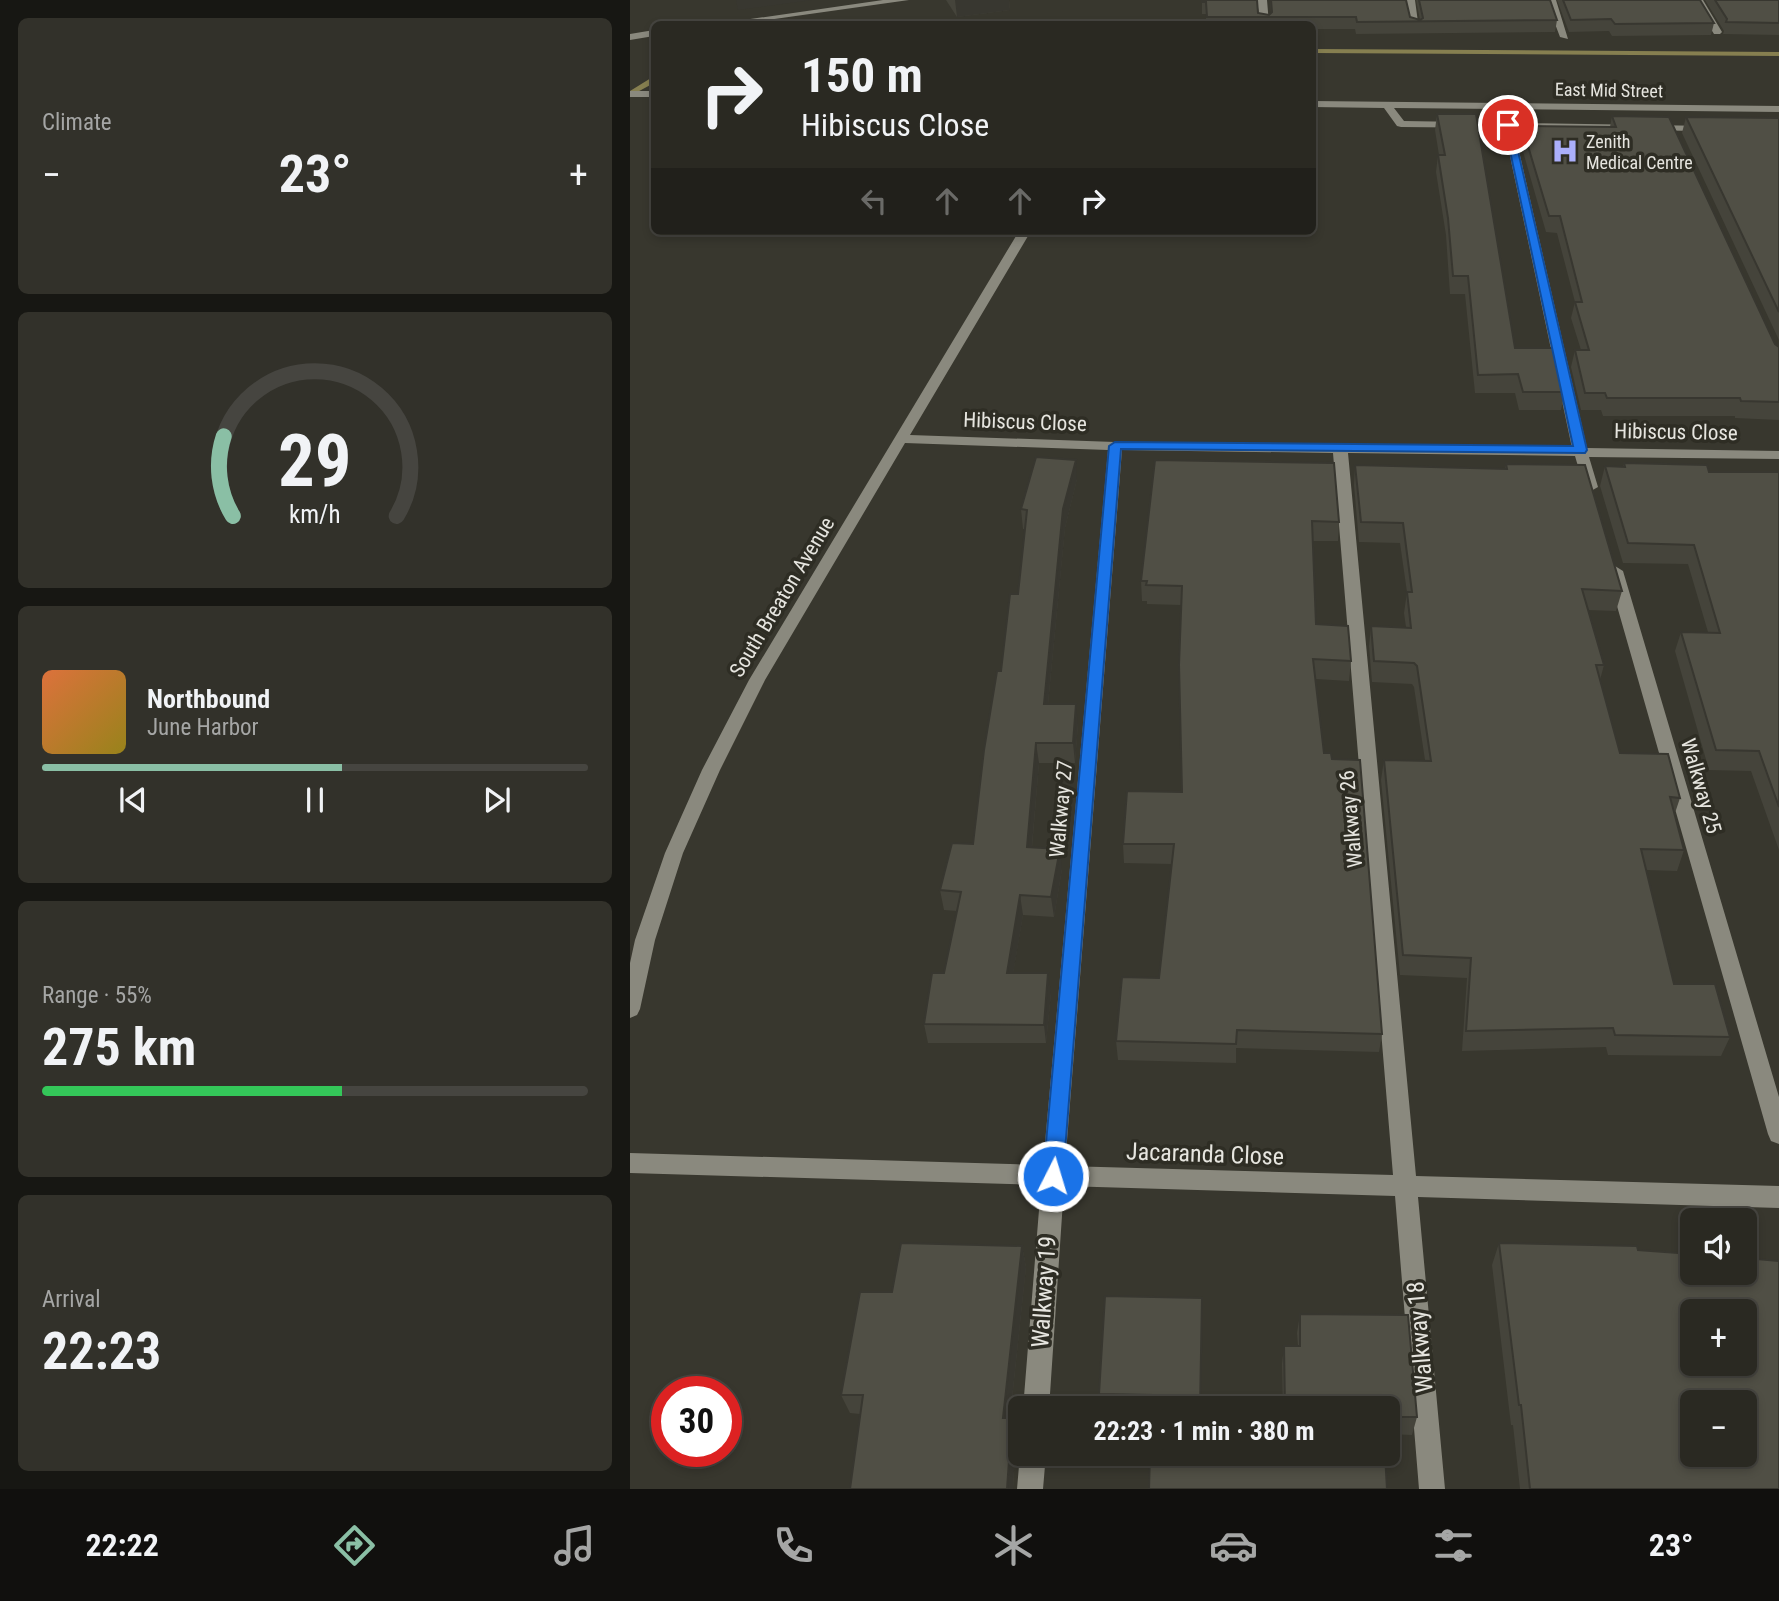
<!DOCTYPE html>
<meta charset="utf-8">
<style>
:root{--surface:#2a2922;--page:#32312a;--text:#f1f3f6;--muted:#a5a6a5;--line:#464540;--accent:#8abfa5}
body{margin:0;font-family:"Roboto Condensed",sans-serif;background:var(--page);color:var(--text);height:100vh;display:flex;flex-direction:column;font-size:26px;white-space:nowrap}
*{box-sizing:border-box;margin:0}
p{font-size:23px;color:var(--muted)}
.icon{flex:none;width:38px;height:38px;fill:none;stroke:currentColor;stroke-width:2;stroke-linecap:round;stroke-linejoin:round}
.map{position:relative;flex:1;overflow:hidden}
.side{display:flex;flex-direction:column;gap:18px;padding:18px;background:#171713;width:630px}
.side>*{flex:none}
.guide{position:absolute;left:21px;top:21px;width:665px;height:214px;border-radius:10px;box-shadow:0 4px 10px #0003,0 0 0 2px var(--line);background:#2a2922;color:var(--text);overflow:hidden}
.tools{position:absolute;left:1050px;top:1208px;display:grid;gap:14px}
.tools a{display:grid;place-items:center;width:77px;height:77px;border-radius:10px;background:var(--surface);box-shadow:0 4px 10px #0003,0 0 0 2px var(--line);font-size:35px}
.speed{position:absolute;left:21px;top:1376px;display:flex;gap:14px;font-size:35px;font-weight:700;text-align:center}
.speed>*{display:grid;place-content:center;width:91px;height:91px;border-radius:50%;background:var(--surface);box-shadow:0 4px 10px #0003,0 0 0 2px var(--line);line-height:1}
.speed .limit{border:10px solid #d22;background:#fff;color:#111}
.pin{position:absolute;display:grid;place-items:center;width:60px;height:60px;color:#fff;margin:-30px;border:4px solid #fff;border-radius:50%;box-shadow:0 2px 7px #0007}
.me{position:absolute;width:77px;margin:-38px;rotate:5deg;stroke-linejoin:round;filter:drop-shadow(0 0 5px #0008)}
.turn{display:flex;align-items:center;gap:24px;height:147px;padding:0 35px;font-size:32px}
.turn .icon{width:91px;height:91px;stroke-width:2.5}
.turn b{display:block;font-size:49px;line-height:60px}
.lanes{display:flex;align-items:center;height:66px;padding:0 35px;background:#0003;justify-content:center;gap:35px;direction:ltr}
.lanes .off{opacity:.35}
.big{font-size:52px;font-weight:700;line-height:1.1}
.side .tile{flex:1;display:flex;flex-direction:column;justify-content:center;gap:10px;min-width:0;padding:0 24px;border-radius:10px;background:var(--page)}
.side .dial{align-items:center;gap:0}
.dial svg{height:182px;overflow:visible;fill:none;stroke:var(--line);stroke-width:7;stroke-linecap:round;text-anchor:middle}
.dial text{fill:var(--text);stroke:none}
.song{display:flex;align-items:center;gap:21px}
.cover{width:84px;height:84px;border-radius:10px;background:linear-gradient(135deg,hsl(20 70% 55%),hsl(50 70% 35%))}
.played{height:7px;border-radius:4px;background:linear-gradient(90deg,var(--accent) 55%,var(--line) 55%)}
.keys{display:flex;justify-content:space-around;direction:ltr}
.heat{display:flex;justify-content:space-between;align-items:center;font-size:38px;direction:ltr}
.charge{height:10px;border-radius:5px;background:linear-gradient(90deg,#34c759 55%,var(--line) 0)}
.trip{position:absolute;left:378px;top:1396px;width:392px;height:70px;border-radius:10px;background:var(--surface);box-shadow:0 4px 10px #0003,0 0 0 2px var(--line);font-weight:700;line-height:70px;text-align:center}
.menu{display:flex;height:112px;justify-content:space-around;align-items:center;background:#11100e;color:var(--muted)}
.menu .icon{width:49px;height:49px}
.menu .active{color:var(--accent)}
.menu b{font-size:32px;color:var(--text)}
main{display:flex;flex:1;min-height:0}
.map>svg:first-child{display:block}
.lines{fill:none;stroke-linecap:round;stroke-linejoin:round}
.stream{fill:#867f50;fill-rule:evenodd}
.minor{fill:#8a897e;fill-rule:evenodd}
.wall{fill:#45443b}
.shaded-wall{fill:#383730}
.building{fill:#504f45;stroke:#383730;stroke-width:2;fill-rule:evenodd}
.route{fill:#1a73e8;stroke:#114b97;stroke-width:2}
.labels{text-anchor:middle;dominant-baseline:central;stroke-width:7;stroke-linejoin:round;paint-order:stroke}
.far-street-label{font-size:18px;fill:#e6e5df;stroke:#2e2d24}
.far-poi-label{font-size:18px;fill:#e6e5df;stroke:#2e2d24;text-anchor:start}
.street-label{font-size:21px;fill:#e6e5df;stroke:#2e2d24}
.near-street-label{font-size:24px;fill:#e6e5df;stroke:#2e2d24}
</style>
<main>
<section class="side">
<div class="tile"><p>Climate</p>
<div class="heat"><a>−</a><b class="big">23°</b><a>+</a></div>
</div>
<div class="tile dial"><svg viewBox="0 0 100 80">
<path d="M14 69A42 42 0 1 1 86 69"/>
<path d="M14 69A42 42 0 0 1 10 34" stroke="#8abfa5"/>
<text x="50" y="56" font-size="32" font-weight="700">29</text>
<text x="50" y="72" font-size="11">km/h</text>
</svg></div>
<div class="tile">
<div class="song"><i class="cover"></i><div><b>Northbound</b><p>June Harbor</p></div></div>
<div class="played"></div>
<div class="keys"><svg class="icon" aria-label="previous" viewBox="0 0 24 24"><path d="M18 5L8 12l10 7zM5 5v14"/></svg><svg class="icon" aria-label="pause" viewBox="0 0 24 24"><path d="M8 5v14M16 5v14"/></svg><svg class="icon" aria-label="next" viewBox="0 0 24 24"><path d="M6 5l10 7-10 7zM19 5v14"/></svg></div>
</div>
<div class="tile"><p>Range · 55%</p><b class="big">275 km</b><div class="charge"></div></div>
<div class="tile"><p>Arrival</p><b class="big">22:23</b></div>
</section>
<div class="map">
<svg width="1149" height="1489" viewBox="0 0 1149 1489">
<rect width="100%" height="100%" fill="#38372e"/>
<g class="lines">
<path class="stream" d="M682,49l467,3v4l-467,-3z
M21,78h3v5l-24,13v-5z"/>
<path class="minor" d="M253,0h26l-171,24h-22z
M627,0h10l2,24 -9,-1z
M775,0h10l4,30 -8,-2z
M916,0h10l12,39 -8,-2z
M1063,0h10l19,32 -2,2h-6z
M24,30v6l-24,4v-6z
M0,91h24v6h-24z
M682,101l467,5v6l-385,-4 10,13 306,5v4l-4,1 -192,-2 73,319 192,3v8l-190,-2 9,30 -7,4 -7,-4 -9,-31 -227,-3 68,723 363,10v22l-361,-11 27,292h-26l-24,-293 -331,-10 -15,223h-26l18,-224 -411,-12v-20l413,12 65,-715 -203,-7 -140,237 -45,90 -37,83 -28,87 -15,69 -3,6 -7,3v-55l5,-23 30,-87 37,-83 47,-90 270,-449h12l-121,204 205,7 457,6 -68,-320 -103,-1 -4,-1 -13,-18 -72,-1zM492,450l211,3 60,722 -328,-9z
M985,566l8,5 156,526v47l-8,-3 -3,-7 -161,-563z
M390,1454h26l-3,35h-26z"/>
</g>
<path class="wall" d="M316,0h63l1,10 -53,7z
M572,0l67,15 2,-2 -1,-13h136l4,17 10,3 -4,-20h134l7,20 -2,12 -199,2 -1,-5h-43v-5h-106v-10h-4z
M927,0h143l14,23 -3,12 -99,1 -3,-5 -40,1z
M1075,0h74v35l-56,-1 1,-3z
M807,114l78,234 50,44 -4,18h-42l-4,-17h-40l-10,-99h-15l-4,-59 -10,-63 2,-17h1l-4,-25z
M982,116l163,228 4,3v73l-44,-2v-2h-132l-2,-6h-20l-10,-43 4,-17h6l-10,-32 4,-16 -18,-69 -11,-1 -26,-91 2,-15 88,1z
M1056,117l93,1v222l-97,-207z
M525,460l184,62 -1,19h-26l4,83 35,37 -2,20 -33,-2 8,74 58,281 -3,18 -143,-4v15l-118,-3 -2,-19 43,-63 13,-114 -48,-1 -1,-19 59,-52 -1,-187 -34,-1v-3h-5l-1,-20z
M994,463l85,9h70v378l-28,-79 -42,-1 -34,-119 6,-19h27l-20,-68 -65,-1 -23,-77 5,-20 18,1z
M876,464l116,127 -6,20 -28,-1 16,55 -4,15 20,73 60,45 -5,15 9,37 -7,21 -31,-1 28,114 56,53 -9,19 -113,-1 -2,-8 -144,4 5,-73 -67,-3 -19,-195 3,-20h41l-11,-73 -2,-3 -40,-2 -3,-36 2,-20 35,1 -2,-14 3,-21 -7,-49 -41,-1 -5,-57 1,-20 150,4z
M447,479l-12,49 -17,176 30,20 -3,39h-36l-7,84 30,22 -8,48 -31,-2 -10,58 38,20 -5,50h-118l-4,-19 20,-51 13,-62 -13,-1 -4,-20 33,-46 28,-173 17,-77 7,-65h-2l-2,-20z
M869,1243l139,7 141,239h-259l-7,-64h-2l-19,-160z
M392,1246l4,21 -16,151h2l4,18 -3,53h-163l10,-75 -10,-1 -9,-18 51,-103z
M475,1296l95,113h-99l-2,-15z
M670,1314l117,103 -5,18 -24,-1v-25h-105l-1,-45 2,-18h14l-1,-13z"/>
<path class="shaded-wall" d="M106,0h76l-74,10z
M325,0h54l1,10 -53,7z
M446,460l1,19 -12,49 -19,196 -2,-20 19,-195z
M446,704l2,20 -3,39 -2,-20z
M406,743l3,20 -9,104 -3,-20z
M430,849l2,20 -8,48 -3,-20z
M390,895l3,20 -13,77 -3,-19z
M418,973l3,20 -5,50 -2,-18z
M392,1246l4,21 -18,169 -5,-18z
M382,1418l4,18 -3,53h-6z"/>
<path class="building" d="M572,0h55l1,13 11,2 3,-3 -1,-12h135l4,17 10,3 3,-2 -4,-18h131l7,20 -200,2 -1,-5h-149l-1,-15h-4z
M933,0h137l14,23 -99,1 -4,-5 -40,1z
M1085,0h64v23l-53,-1 1,-3z
M807,114h39l39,234h40l10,44h-42l-5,-18 -40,1 -10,-99h-15l-5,-58 -10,-63h7z
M982,116l57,1 106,227 4,3v55l-38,-1 -1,-3h-133l-2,-5h-20l-10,-43h14l-14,-48h7l-22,-86h-11l-27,-90 94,1z
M1056,117l93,1v194z
M406,457l40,3 -13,49 -19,195h32l-3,39h-37l-9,104 33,2 -9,48 -31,-2 -13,78h41l-4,52 -120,-1 8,-51h12l17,-81 -21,-2 12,-47 21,1 11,-94 13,-79h4l9,-77h8l9,-84 -6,-1z
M525,460l179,3 5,59 -27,-1 4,103 32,2 3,35 -38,-2 11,94h7l1,6 28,1 22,274 -145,-4 -1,14 -120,-3 6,-64 37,1 15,-134h-51l4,-53 55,1 -3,-127 3,-79 -36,-1 1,-4h-6z
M994,463l83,2 2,7h70v335l-20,-56 -43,-1 -35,-118 39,1 -26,-88 -66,-2 -23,-77 20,1z
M876,464l79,1 37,126 -40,-2 22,76h-8l24,88 48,1 12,44 -10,-1 14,53 -43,-1 33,135h41l15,53 -115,-2 -2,-7 -147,3 5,-73 -68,-3 -19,-195 47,1 -14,-95 -3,-3 -40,-2 -3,-35 40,2 -4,-36h5l-9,-69 -42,-1 -6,-57 152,4z
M271,1243l121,3 -19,172h9l-5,71h-157l13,-94h-22l19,-103h32z
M869,1243l138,3 1,4 54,4v18h53v-14l34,3v228h-249l-9,-84h-2zM1062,1311h53v52h-53zM1062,1402h53v52h-53z
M475,1296l97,2 -2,111h-49l1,-14 -53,-1z
M670,1314l108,1 9,102h-29v-8h-103l-1,-63h16z
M520,1454h235l2,35h-238z"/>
<path class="route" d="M874,123l8,2 75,325 -2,3 -464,-4 -58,727 -3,6 -7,3 -7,-3 -3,-6 66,-730 6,-4 458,4z"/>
<defs>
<symbol id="hospital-bare" viewBox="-9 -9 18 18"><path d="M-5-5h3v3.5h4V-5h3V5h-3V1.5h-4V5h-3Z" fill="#abaffb" stroke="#2e2d24" stroke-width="2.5" paint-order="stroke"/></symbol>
</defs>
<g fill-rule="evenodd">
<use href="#hospital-bare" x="916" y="132" width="38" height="38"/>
</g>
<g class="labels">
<g class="far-street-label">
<text transform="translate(979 90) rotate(1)">East Mid Street</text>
</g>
<g class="far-poi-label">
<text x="956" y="141">Zenith<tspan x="956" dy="21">Medical Centre</tspan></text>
</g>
<g class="street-label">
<text transform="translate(395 422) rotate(2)">Hibiscus Close</text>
<text transform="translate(1046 432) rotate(1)">Hibiscus Close</text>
<text transform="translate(152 597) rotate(-59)">South Breaton Avenue</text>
<text transform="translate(1071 786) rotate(74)">Walkway 25</text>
<text transform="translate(431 809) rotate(-85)">Walkway 27</text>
<text transform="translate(721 819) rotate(-95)">Walkway 26</text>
</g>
<g class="near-street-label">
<text transform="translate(575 1154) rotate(2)">Jacaranda Close</text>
<text transform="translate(414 1292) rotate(-86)">Walkway 19</text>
<text transform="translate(790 1337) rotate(-95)">Walkway 18</text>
</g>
</g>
</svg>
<div class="tools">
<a><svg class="icon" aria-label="sound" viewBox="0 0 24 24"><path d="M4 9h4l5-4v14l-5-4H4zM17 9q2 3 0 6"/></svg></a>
<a>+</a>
<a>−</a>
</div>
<div class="speed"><div class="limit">30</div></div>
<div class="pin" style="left:878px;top:125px;background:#d93025"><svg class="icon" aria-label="arrive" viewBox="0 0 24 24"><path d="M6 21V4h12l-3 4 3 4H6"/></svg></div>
<svg class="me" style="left:423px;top:1176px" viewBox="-20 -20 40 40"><circle r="17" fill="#1a73e8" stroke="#fff" stroke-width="3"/><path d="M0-11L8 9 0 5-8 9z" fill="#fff"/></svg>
<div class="trip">22:23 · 1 min · 380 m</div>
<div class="guide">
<div class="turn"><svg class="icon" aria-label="right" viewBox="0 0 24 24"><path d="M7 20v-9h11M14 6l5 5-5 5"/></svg><div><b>150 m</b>Hibiscus Close</div></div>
<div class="lanes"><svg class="icon off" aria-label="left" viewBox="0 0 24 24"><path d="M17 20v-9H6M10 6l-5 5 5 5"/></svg><svg class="icon off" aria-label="ahead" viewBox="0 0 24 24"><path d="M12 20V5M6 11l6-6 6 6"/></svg><svg class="icon off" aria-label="ahead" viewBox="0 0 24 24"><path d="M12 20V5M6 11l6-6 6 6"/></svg><svg class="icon" aria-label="right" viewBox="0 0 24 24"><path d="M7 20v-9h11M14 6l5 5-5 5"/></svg></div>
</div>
</div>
</main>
<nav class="menu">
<b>22:22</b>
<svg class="icon active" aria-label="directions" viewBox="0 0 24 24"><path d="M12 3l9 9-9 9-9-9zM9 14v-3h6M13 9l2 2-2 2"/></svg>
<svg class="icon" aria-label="music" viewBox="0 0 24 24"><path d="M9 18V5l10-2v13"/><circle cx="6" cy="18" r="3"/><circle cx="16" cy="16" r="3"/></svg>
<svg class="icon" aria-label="phone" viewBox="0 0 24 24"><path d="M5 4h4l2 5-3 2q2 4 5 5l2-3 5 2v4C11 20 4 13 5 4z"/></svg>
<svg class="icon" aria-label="climate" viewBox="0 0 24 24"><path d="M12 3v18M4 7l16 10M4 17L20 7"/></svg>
<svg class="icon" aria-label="car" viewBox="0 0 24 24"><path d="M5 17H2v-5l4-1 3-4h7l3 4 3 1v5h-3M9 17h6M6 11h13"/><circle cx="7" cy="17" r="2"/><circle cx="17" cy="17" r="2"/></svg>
<svg class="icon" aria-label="filters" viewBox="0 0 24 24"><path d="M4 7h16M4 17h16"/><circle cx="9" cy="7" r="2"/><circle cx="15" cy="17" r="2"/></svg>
<b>23°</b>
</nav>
